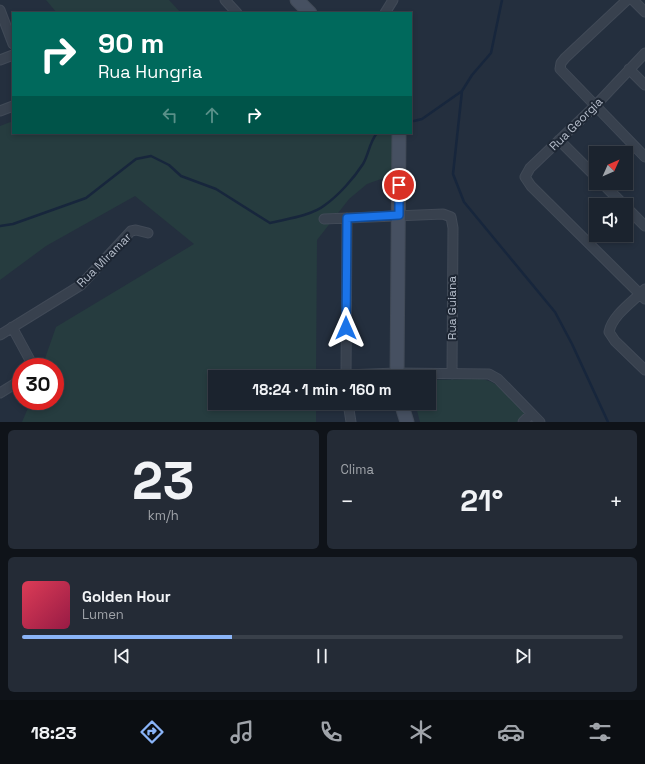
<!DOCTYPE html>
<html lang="pt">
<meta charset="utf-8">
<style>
:root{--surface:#1b232e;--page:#242b36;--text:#f1f3f6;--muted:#a0a4aa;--line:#39404a;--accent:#8ab4f8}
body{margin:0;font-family:"Space Grotesk",sans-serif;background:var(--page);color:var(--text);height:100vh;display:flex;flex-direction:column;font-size:15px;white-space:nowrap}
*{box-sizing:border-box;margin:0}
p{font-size:13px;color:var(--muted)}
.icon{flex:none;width:22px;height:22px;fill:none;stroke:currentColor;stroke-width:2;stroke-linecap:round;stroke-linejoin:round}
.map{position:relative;height:422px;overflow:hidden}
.details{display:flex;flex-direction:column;gap:8px;padding:8px;background:#0f1319;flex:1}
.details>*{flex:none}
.top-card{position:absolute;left:12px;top:12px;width:400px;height:122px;border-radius:0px;box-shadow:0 2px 6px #0003,0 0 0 1px var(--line);background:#00695c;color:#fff;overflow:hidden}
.needle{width:26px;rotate:45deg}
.controls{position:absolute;left:589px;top:146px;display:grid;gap:8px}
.controls a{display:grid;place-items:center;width:44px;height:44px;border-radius:0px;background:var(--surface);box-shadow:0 2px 6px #0003,0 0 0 1px var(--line);font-size:20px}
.speed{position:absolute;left:12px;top:358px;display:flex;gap:8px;font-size:20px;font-weight:700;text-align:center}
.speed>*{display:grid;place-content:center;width:52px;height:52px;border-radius:50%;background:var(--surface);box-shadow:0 2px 6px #0003,0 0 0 1px var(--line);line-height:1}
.speed .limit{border:6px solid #d22;background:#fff;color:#111}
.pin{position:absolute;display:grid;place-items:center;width:34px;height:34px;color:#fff;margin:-17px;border:2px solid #fff;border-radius:50%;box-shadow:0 1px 4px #0007}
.me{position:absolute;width:44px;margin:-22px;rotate:0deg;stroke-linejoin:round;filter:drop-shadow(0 0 3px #0008)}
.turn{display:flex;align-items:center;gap:14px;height:84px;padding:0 20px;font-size:18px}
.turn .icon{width:52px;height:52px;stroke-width:2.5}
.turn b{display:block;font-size:28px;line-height:34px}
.lanes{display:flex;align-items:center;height:38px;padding:0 20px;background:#0003;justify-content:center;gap:20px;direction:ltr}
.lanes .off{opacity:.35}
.big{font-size:30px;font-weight:600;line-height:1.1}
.details .card{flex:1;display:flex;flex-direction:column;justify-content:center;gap:6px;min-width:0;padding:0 14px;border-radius:6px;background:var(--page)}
.details .dial{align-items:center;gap:0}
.dial b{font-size:52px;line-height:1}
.song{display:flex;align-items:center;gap:12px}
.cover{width:48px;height:48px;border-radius:6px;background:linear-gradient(135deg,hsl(350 70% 55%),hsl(340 70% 35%))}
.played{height:4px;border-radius:2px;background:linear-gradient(90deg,var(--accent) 35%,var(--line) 35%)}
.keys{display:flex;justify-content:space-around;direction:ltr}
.heat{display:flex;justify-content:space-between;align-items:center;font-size:22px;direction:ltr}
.details .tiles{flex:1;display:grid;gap:8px;grid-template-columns:1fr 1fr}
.card:last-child{grid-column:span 2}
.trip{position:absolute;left:208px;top:370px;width:228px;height:40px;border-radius:0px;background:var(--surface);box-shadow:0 2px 6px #0003,0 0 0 1px var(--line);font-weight:600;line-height:40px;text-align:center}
.tabs{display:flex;height:64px;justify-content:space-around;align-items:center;background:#0b0e12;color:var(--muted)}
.tabs .icon{width:28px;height:28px}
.tabs .selected{color:var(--accent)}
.tabs b{font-size:18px;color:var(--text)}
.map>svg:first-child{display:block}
.green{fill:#263c3f}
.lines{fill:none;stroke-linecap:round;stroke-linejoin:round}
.stream{stroke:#17263c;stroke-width:2.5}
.street-casing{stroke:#414a57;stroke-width:11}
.secondary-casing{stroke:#414a57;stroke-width:15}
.street{stroke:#38414e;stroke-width:9}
.secondary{stroke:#465061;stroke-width:13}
.route-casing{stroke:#114b97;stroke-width:10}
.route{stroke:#1a73e8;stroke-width:7}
.labels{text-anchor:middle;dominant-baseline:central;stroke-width:4;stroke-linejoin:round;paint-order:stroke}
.street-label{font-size:12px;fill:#b4bcc9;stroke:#1d2633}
</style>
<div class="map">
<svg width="645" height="422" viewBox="0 0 645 422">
<rect width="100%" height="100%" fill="#242f3e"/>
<path class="green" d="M46,0h123l12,13h-124z
M13,121v12h382v41l-28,10 -18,15 -32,41 -1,137h-101v26h101v19h-294l9,-21h24v-34h-13l14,-40 138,-83 -59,-48 -89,50 -46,34v-154z
M480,379c19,1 32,21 45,35l-8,8h-97l-5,-19h14v-23z"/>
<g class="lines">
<path class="stream" d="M462,91l-9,83 11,28 91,110 17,32 36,78
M414,121l8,-2 40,-28 10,-16 19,-22 11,-53
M0,226l13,-2 73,-26 50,-39 15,-3 18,9 12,11 35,13 54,34c16,-4 41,-7 55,-18 14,-10 29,-27 38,-41 6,-10 6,-21 14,-31"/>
<defs>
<path id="street" d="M225,0l12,13
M627,0l-62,58 -4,5 -1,6 85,88
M633,0l12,12
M0,10l13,34
M385,13l8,-13
M645,53l-50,53 -65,62 -5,9 6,9 114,113
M0,60l13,-5
M629,69l16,16
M0,111l13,-5
M559,140l37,37
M602,183l22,22
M626,207l19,19
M324,219l119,-5 8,3 2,11 -1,146
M645,289c-11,12 -33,26 -36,43l6,9 30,29
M12,327l19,35 1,5
M0,335l81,-50 50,-54 5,-1 12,3
M346,375l50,-2 93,1 9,5 42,43
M346,377l1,-159
M0,393l21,-13
M348,403l3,19
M523,422l8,-8"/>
<path id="secondary" d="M297,0l13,13
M397,377l2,-244
M401,403l6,19"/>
</defs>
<use href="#street" class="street-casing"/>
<use href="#secondary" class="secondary-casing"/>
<use href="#street" class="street"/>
<use href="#secondary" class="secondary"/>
</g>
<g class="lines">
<defs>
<path id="route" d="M346,328l1,-110 52,-3v-30"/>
</defs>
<use href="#route" class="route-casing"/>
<use href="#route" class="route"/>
</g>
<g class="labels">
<g class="street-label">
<text transform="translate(576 124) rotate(-45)">Rua Georgia</text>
<text transform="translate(104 260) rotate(-45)">Rua Miramar</text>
<text transform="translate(452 308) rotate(-90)">Rua Guiana</text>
</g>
</g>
</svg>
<div class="controls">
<a><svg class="needle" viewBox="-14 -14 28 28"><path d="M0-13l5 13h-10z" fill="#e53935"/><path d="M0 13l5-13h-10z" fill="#a0a4aa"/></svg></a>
<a><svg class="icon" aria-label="sound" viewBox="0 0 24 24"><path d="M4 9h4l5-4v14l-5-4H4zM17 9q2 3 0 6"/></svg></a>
</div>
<div class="speed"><div class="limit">30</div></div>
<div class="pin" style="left:399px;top:185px;background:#d93025"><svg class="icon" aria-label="arrive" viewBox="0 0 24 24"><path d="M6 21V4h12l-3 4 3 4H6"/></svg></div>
<svg class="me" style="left:346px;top:328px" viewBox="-20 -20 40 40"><path d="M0-17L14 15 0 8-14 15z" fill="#1a73e8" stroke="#fff" stroke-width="4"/></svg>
<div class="trip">18:24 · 1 min · 160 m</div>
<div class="top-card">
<div class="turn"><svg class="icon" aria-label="right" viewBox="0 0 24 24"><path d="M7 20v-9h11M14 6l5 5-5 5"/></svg><div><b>90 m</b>Rua Hungria</div></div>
<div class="lanes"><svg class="icon off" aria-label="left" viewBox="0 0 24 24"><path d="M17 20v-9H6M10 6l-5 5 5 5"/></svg><svg class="icon off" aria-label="ahead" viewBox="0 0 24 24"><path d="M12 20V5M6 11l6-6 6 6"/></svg><svg class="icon" aria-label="right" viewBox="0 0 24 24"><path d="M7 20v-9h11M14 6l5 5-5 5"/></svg></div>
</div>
</div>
<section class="details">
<div class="tiles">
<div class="card dial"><b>23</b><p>km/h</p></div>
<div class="card"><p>Clima</p>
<div class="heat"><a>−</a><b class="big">21°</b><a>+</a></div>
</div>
<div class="card">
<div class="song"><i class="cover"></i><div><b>Golden Hour</b><p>Lumen</p></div></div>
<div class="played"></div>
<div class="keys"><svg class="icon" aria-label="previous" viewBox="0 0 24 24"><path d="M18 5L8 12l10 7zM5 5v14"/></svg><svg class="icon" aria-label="pause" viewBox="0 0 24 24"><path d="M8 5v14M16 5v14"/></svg><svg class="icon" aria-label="next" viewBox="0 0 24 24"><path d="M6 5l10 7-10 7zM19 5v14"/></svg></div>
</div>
</div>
</section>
<nav class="tabs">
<b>18:23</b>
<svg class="icon selected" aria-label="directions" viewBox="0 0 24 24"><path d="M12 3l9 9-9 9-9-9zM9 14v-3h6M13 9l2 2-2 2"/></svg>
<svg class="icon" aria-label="music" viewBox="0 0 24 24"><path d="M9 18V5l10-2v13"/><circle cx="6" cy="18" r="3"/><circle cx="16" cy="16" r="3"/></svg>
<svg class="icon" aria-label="phone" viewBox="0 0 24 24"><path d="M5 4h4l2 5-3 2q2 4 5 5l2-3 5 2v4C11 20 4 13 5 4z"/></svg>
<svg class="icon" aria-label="climate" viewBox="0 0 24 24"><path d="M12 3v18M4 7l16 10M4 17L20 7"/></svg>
<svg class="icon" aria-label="car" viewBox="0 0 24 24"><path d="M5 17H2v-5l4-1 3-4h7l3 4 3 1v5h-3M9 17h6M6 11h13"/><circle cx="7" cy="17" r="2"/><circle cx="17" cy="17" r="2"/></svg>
<svg class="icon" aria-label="filters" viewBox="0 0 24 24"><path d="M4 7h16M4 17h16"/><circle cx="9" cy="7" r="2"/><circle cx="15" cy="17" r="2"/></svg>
</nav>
